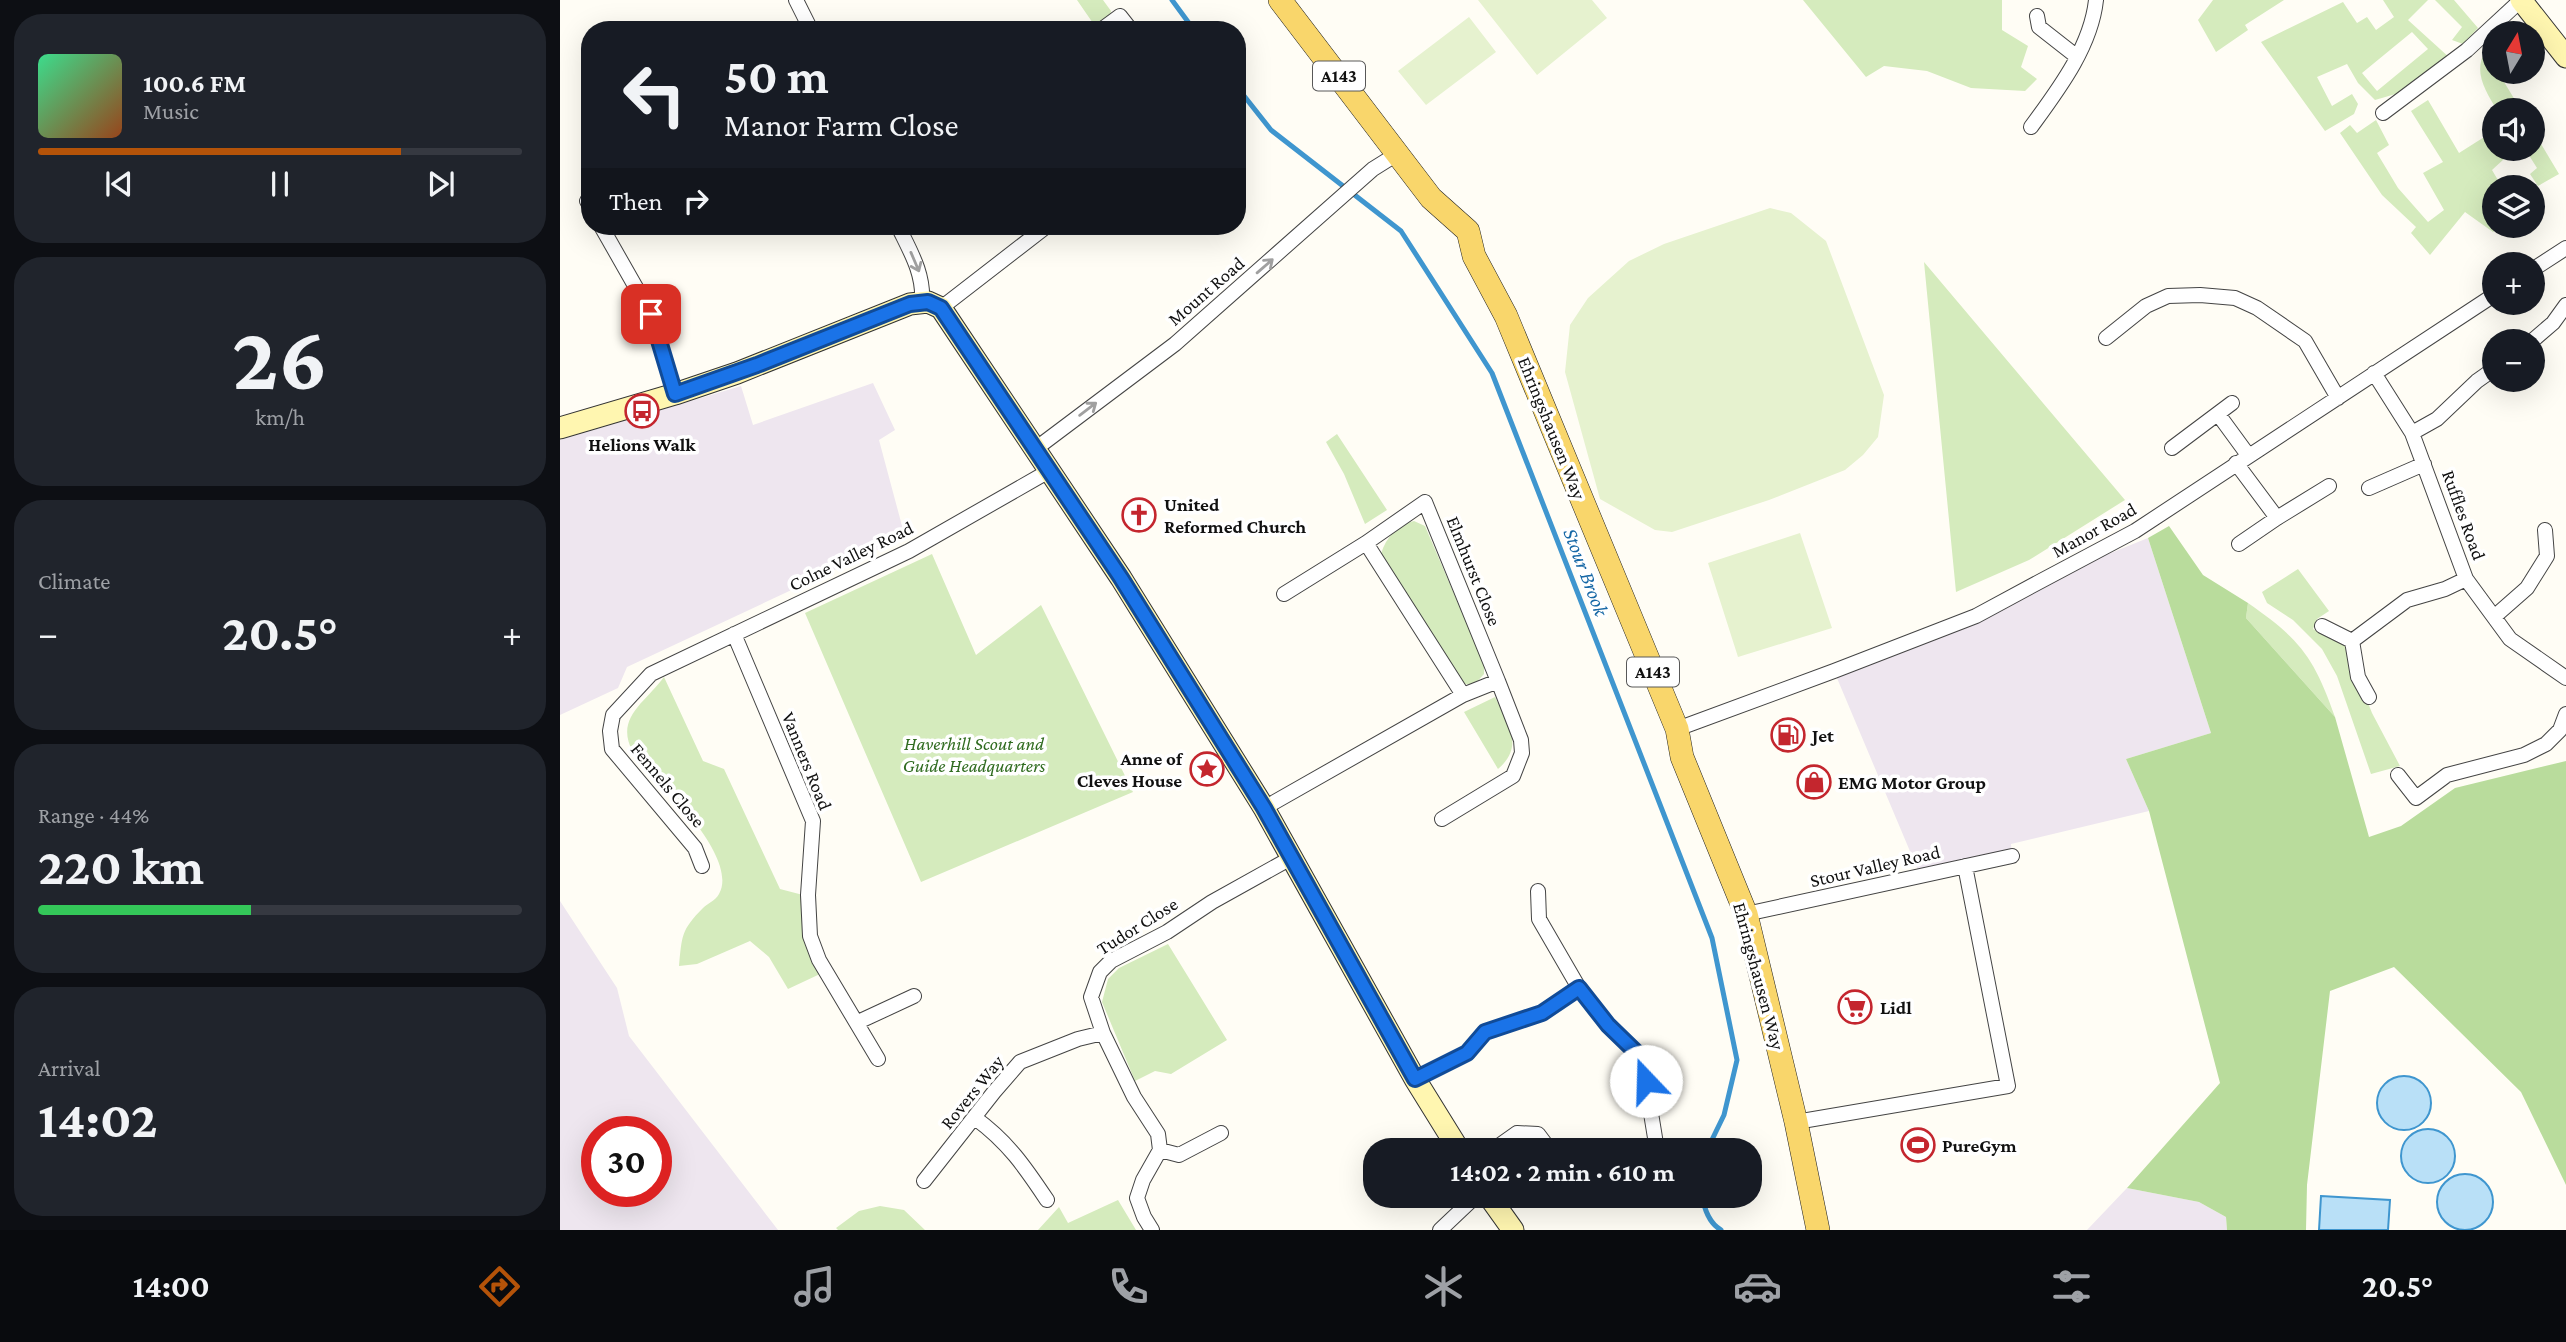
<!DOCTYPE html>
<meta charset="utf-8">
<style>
:root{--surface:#171b24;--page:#20242c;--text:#f1f3f6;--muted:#9ea1a6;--line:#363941;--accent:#b45309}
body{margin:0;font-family:"Crimson Pro",serif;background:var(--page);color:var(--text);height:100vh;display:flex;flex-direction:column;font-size:26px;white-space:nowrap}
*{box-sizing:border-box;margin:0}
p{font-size:23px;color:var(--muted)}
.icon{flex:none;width:38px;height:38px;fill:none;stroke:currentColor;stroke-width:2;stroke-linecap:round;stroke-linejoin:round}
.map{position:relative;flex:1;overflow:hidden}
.panel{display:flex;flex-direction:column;gap:14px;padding:14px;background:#0d0f14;width:560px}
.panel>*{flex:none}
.top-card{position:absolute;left:21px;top:21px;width:665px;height:214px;border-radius:28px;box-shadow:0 7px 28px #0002;background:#171b24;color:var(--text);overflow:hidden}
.needle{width:46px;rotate:10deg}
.buttons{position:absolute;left:1922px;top:21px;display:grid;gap:14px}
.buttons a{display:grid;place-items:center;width:63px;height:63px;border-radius:50%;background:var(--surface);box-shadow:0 7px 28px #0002;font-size:35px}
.speed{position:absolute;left:21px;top:1116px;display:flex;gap:14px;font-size:35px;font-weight:700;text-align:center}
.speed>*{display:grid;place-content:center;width:91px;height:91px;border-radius:50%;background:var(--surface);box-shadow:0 7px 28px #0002;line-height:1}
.speed .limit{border:10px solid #d22;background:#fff;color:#111}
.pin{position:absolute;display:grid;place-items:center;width:60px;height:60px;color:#fff;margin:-30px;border-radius:14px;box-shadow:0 4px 10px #0006}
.me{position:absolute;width:77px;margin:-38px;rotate:339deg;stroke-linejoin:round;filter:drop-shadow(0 0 5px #0008)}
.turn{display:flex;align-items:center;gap:24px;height:147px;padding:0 28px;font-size:32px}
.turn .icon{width:91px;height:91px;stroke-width:2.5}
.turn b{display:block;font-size:49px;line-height:60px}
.then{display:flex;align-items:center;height:66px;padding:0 28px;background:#0003;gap:14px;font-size:26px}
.big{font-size:52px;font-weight:700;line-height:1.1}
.panel .card{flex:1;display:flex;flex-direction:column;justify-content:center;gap:10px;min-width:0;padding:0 24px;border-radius:28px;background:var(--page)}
.panel .dial{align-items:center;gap:0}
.dial b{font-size:91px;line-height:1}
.song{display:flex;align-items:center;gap:21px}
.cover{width:84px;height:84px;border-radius:10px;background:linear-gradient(135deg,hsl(150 70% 55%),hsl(20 70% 35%))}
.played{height:7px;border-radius:4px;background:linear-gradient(90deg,var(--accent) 75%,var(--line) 75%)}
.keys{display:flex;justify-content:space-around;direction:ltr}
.heat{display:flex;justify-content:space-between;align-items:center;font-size:38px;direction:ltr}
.charge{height:10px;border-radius:5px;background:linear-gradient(90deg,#34c759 44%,var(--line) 0)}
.trip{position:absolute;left:803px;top:1138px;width:399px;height:70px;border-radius:28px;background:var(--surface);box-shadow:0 7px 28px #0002;font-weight:700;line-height:70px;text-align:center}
.tabs{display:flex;height:112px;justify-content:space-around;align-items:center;background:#090b0e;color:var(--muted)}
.tabs .icon{width:49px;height:49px}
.tabs .current{color:var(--accent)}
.tabs b{font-size:32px;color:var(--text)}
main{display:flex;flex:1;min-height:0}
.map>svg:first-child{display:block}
.industrial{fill:#eee6ef;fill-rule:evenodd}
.green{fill:#d5ebbd;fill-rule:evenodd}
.forest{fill:#b9dc9c}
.pitch{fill:#e6f2cf}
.water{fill:#b9e0f7;stroke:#3f96cf;stroke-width:2}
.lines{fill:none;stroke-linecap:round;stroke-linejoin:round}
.stream{stroke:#3f96cf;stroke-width:5}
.street-casing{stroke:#444;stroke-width:16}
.secondary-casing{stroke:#333;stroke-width:23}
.primary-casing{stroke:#222;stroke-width:24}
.street{stroke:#fff;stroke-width:14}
.secondary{stroke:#fff6b0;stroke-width:21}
.primary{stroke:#f9d66b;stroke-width:23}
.oneway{stroke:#a0a0a0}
.route-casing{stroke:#114b97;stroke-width:18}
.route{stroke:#1a73e8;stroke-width:12}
.labels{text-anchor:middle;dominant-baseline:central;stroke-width:7;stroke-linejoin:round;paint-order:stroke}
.shield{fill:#fff;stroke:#585858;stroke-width:2}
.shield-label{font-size:18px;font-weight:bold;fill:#111}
.street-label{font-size:19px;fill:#111;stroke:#fff}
.poi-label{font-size:19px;font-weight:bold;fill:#111;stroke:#fff;text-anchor:start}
.park-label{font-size:19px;font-style:italic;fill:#2f6b1f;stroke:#fff}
.water-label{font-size:21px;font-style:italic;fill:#1768a6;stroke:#fff}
</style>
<main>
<section class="panel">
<div class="card">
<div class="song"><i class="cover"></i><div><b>100.6 FM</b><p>Music</p></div></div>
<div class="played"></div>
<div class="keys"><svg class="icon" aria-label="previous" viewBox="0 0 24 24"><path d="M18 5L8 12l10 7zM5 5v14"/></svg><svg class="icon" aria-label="pause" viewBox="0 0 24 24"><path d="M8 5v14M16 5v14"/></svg><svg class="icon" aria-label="next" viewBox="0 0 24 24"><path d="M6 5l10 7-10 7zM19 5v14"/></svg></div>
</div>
<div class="card dial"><b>26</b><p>km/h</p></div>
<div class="card"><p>Climate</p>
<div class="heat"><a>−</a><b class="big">20.5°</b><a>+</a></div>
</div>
<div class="card"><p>Range · 44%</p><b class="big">220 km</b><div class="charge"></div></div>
<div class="card"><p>Arrival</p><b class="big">14:02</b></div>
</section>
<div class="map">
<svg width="2006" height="1230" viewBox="0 0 2006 1230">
<rect width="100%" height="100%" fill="#fffdf5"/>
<path class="industrial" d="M313,383l22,47 -16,10 26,97 -278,130 -9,21 -58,27v-275l181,-54 12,39z
M1588,538l63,195 -85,26 23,52 -138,33 1,12 -92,19 -86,-204 205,-89z
M0,901l57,87 12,48 149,194h-218zM37,1132h59v60h-59z
M1567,1188l72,14 27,15 1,13h-140z"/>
<path class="green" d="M517,0h26l8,11 -1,6 -13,12z
M1243,0h199v30l26,16 -7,21 16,12 -12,12 -54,-3 -44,-17 -43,-5 -18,11z
M1653,0h71l-39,25 3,5 -32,22 -18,-32z
M1823,0h45l-20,20 43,39 -52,34 -24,7 -17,-17 -11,-19 -30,13 15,29 20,-12 6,10 -4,10 -29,17 -64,-89 82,-40 14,21 10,-6 9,13 18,-13zM1852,32l16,17 -51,42 -15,-18z
M1875,0h19l24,28 -15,16 -11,-4 10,-13z
M1926,50l8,14v8h4l23,38h-24c-11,-18 -25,-39 -11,-60z
M1868,100l31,53 30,-19 5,8v7h4l6,10 -12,11 10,17h-8v39h9l-10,6 -28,-20 -35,43 -19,-22 5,-6 -34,-32 -42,-62 10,-8 7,8 19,-13 13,25 -12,8 21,35 30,34 16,-12 -21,-37 20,-11 -32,-51z
M1972,129l27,45 -21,12 -8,-12 7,-6 -12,-19 -5,2 -1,-2h13z
M1364,262l201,238 -96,60 -73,32z
M777,434l50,76 -22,14 -21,-50 -18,-32z
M854,521l11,5 59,138v10l-10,11 -9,-1 -8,-5 -76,-125c5,-17 16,-29 33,-33z
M372,554l44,101 65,-50 92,187 -212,90 -116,-269z
M1738,569l31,42 -12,8 -4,10 32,16 27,68 28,53 -29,8 -34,-98 -15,-27 -29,-29 -26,-17 -5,-11z
M1688,603c52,36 66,54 87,114l-89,-99z
M104,677l39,84 21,8 56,120 23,6 17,79 -32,15 -19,-32 -19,-16 -53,23 -18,2c3,-30 2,-36 24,-58 5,-5 12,-7 16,-14 21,-37 -62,-115 -86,-142 -19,-34 13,-50 31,-75z
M935,697c13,26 30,49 3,72l-34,-57z
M608,944l59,96 -56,34 -16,-3 -20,10 -33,-79 6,-23 11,-11z
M558,1200l18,30h-98l21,-23 9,16z
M320,1206l24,4 21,20h-87l-2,-2 23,-17z"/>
<path class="forest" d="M1609,526l34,49 45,28 -2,15 89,99 34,120 32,-11 54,-38 111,-27v424l-45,-93 -127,-125 -64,24 -23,194 -1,45h-79l-1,-13 -27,-15 -72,-14 93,-105 -71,-272 -23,-52 85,-26 -63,-195z"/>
<path class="pitch" d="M918,0h114l15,18 -70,57z
M909,17l27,35 -70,53 -28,-34z
M1210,208l21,5 35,28 58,154 -6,42 -15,18 -18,15 -76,30 -97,32 -17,-2 -55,-31 -35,-127 5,-47 18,-27 41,-37 35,-17z
M1240,533l32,95 -94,29 -30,-94z"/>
<path class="water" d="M1817 1103a27 27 0 1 1 54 0a27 27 0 1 1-54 0Z
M1841 1156a27 27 0 1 1 54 0a27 27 0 1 1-54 0Z
M1877 1202a28 28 0 1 1 56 0a28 28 0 1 1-56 0Z
M1761,1196l69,4 -2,30h-69z"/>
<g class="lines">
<path class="stream" d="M612,0l22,30
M677,87l34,43 130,101 91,142 220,565 25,122 -13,55 -17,35
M1142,1195c2,13 7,28 19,35"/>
<defs>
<path id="street" d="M236,0l15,30
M1477,16l2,11 37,29
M541,30l19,-14 11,14
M1823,113l84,-63 54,-50
M1471,127c27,-37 60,-80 65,-127
M30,199l-3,2 3,5
M41,226l50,88 24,80
M338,226c12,25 26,47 24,76
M1972,270l34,-22
M381,308l106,-82
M1546,338l40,-32 22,-10 32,-1 35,3 22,10 48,33 33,57
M1972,341l21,-18 13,-18
M1814,373l38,60 54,146 44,60 56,39
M1658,414l30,41
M1852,433l25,-14 40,-38 17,-12
M1612,448l60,-45
M474,450l141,-106 198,-175 24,-15
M1676,463l41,55
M1809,488l55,-24
M806,543l59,-41 73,179
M1679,544l38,-26 52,-32
M724,594l82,-51 97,152
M1934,617l33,-29 20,-32 -2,-26
M1762,626l30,15
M174,634l79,187 -5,74 2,41 9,24 59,99
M1809,697l-11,-20 -6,-36 55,-41 38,-11 21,-10
M1117,729l157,-58 142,-55 63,-34 96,-51 359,-236
M1838,775l18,23 31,-23 77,-20 22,-11 14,-14 6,-16
M704,808l199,-113 35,-14 23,59 1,13 -9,23 -71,43
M142,866l-7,-18 -83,-99 -2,-18 3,-16 38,-41 258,-123 140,-80
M1186,914l266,-58
M1019,988l29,37 34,33 15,92
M298,1022l56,-26
M855,1079l52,-26 18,-21 57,-19 37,-25 -40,-69 -1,-28
M415,1118c33,24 50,49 72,82
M1236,1122l212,-36 -43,-220
M600,1150l19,5 42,-22
M933,1150l24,-17 21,1 12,16
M364,1181l70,-89 26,-30 58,-23 25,-6
M592,1230l-8,-13 -7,-19 6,-18 17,-30 -2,-16 -24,-37 -31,-64 -12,-36 9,-25 11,-11 56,-29 45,-30 79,-44
M880,1230l37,-35"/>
<path id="secondary" d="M1961,0l45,57
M0,428l115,-34 62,-21 173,-69 18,-2 13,6 180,270 143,230 151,271 44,71
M928,1195l25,35"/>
<path id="primary" d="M720,0l151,198 37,33 6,25 32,60 171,413 5,28 64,157 50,208 22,108"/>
</defs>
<use href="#street" class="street-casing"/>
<use href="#secondary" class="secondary-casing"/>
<use href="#primary" class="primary-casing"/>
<use href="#street" class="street"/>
<use href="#secondary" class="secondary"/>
<use href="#primary" class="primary"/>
</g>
<defs><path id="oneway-shaft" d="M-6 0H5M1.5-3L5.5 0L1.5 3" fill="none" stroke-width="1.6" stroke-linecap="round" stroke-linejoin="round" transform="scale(1.75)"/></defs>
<g class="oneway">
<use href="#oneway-shaft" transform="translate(355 262) rotate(67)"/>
<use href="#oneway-shaft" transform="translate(705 266) rotate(-41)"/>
<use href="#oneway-shaft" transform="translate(528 409) rotate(-37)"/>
</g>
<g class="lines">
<defs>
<path id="route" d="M91,314l24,80 82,-29 153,-61 18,-2 13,6 180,270 143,230 151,271 52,-26 18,-21 57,-19 37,-25 29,37 34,33 4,23"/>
</defs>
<use href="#route" class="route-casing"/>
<use href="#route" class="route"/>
</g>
<defs>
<symbol id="bus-ring" viewBox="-11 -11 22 22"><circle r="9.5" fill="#fff" stroke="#c4262e" stroke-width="1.5"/><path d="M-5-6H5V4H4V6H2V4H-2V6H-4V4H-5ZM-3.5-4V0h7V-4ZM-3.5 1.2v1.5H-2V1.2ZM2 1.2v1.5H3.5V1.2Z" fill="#c4262e"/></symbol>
<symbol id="church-ring" viewBox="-11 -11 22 22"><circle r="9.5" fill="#fff" stroke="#c4262e" stroke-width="1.5"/><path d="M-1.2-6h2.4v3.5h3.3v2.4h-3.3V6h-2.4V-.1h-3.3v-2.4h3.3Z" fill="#c4262e"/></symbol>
<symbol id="fuel-ring" viewBox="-11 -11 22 22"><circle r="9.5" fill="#fff" stroke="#c4262e" stroke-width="1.5"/><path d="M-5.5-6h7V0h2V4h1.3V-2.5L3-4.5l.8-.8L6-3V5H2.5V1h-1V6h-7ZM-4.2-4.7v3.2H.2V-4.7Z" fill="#c4262e"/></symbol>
<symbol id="sight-ring" viewBox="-11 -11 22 22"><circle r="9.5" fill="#fff" stroke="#c4262e" stroke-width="1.5"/><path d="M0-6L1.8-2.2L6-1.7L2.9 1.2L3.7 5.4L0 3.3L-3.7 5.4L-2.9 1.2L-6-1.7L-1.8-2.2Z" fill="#c4262e"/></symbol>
<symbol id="shop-ring" viewBox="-11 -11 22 22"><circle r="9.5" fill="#fff" stroke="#c4262e" stroke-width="1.5"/><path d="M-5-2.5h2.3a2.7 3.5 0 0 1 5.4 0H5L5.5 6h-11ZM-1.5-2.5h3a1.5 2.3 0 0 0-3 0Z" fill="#c4262e"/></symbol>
<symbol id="supermarket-ring" viewBox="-11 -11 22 22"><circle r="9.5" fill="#fff" stroke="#c4262e" stroke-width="1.5"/><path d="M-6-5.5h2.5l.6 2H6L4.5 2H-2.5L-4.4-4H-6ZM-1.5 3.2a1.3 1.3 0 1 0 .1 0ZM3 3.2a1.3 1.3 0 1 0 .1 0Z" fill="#c4262e"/></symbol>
<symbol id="stadium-ring" viewBox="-11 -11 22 22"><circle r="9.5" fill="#fff" stroke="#c4262e" stroke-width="1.5"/><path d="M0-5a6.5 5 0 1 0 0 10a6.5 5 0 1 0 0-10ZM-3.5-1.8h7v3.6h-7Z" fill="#c4262e"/></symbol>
</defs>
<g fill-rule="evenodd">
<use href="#bus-ring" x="63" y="392" width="38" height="38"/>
<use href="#church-ring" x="560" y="496" width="38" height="38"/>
<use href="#fuel-ring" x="1209" y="716" width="38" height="38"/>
<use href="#sight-ring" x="628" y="750" width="38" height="38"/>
<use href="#shop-ring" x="1235" y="763" width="38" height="38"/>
<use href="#supermarket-ring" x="1276" y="988" width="38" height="38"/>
<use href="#stadium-ring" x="1339" y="1126" width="38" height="38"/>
</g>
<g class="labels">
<g class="shield">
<rect x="753" y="61.5" width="52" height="29" rx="5"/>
<rect x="1067" y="657.5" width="52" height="29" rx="5"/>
</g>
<g class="shield-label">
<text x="779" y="76">A143</text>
<text x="1093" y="672">A143</text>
</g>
<g class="street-label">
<text transform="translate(646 291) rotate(-41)">Mount Road</text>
<text transform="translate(992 428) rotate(68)">Ehringshausen Way</text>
<text transform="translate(1904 515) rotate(70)">Ruffles Road</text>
<text transform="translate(1534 530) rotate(-29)">Manor Road</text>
<text transform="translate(291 556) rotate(-26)">Colne Valley Road</text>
<text transform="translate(914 571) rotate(68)">Elmhurst Close</text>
<text transform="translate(247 761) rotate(68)">Vanners Road</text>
<text transform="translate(108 785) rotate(50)">Fennels Close</text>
<text transform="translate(1315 866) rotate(-13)">Stour Valley Road</text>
<text transform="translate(577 926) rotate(-32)">Tudor Close</text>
<text transform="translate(1199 976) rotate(75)">Ehringshausen Way</text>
<text transform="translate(412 1092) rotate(-51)">Rovers Way</text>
</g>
<g class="poi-label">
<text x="82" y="444" text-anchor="middle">Helions Walk</text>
<text x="604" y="504">United<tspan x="604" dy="22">Reformed Church</tspan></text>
<text x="1252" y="735">Jet</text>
<text x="622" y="758" text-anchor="end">Anne of<tspan x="622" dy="22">Cleves House</tspan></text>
<text x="1278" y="782">EMG Motor Group</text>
<text x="1320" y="1007">Lidl</text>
<text x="1382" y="1145">PureGym</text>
</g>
<g class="park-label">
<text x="414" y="743">Haverhill Scout and<tspan x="414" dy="22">Guide Headquarters</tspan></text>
</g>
<g class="water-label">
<text transform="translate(1026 572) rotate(69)">Stour Brook</text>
</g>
</g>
</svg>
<div class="buttons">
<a><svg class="needle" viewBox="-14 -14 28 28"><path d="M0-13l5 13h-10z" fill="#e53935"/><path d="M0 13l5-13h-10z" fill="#9ea1a6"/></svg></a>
<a><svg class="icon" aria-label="sound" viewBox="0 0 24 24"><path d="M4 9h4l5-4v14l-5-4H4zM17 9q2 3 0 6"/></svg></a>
<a><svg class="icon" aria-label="layers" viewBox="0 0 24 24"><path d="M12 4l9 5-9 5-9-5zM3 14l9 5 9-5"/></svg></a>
<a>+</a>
<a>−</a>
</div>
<div class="speed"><div class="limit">30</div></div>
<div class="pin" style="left:91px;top:314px;background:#d93025"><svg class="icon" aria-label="arrive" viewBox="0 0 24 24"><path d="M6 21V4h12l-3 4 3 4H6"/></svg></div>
<svg class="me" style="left:1086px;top:1081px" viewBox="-20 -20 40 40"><circle r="19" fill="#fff"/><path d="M0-13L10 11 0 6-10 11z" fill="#1a73e8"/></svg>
<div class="trip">14:02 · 2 min · 610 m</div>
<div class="top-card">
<div class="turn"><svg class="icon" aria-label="left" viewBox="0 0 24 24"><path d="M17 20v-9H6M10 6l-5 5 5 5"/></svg><div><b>50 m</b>Manor Farm Close</div></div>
<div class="then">Then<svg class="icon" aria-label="right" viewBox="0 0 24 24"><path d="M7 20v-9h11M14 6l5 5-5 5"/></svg></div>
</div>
</div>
</main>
<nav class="tabs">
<b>14:00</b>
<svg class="icon current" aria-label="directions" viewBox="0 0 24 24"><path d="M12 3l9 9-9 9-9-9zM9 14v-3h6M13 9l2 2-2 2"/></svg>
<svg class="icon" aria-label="music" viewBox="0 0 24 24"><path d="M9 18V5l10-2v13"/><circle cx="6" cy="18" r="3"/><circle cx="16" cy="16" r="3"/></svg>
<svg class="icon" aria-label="phone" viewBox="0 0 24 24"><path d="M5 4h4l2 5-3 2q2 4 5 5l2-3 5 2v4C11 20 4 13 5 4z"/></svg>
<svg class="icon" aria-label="climate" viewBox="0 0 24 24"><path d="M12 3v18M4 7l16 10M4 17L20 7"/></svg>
<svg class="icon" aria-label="car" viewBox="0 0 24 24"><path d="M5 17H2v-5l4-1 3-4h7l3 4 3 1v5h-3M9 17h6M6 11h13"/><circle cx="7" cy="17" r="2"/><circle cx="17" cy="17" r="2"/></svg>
<svg class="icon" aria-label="filters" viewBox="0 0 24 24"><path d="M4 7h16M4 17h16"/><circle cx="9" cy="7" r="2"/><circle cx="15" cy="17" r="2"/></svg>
<b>20.5°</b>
</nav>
